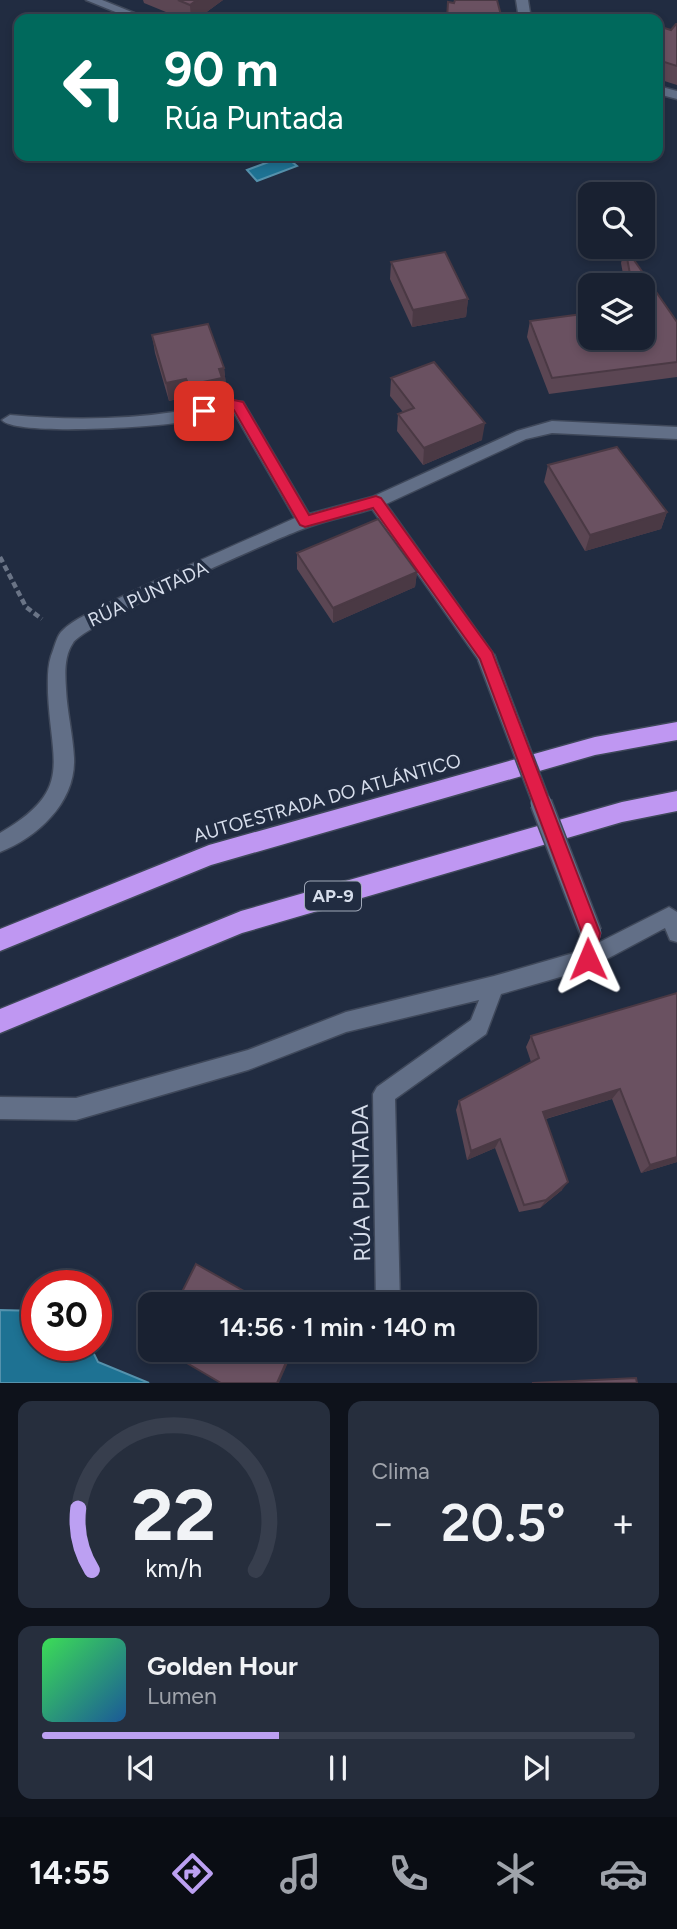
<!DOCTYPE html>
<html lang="es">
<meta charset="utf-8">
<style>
:root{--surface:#192131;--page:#262e3d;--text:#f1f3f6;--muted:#9fa3ab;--line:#373e4d;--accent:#bca0f2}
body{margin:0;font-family:Figtree,sans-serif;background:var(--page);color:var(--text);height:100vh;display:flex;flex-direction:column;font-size:26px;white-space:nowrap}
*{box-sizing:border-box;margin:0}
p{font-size:23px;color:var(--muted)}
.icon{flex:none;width:38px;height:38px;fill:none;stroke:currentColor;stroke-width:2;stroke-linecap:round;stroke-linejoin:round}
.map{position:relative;height:1383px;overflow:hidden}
.side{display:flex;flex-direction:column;gap:18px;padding:18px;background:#0e121b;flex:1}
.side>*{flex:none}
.top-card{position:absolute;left:14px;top:14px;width:649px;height:147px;border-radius:14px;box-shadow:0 4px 10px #0003,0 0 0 2px var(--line);background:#00695c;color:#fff;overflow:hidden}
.controls{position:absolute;left:578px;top:182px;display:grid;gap:14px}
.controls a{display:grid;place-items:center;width:77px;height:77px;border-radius:14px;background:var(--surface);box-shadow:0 4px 10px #0003,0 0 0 2px var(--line);font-size:35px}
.speed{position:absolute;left:21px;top:1270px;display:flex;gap:14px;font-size:35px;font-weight:700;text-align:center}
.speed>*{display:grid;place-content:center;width:91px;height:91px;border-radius:50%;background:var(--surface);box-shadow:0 4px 10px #0003,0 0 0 2px var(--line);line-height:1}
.speed .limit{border:10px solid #d22;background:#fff;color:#111}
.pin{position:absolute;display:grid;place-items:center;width:60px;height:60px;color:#fff;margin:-30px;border-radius:14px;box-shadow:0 4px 10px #0006}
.me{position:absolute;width:77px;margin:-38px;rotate:359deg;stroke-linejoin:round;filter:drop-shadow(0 0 5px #0008)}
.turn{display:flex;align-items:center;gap:24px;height:147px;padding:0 35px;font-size:32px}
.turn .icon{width:91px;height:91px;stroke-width:2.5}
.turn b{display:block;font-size:49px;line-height:60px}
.big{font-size:52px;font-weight:600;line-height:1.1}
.side .card{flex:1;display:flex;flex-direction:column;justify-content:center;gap:10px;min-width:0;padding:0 24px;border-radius:14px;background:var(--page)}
.side .dial{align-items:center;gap:0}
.dial svg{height:182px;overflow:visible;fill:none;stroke:var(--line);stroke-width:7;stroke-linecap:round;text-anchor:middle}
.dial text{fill:var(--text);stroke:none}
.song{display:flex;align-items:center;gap:21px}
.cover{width:84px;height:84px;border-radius:10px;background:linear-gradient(135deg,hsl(130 70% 55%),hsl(210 70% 35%))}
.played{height:7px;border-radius:4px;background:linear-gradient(90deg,var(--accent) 40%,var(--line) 40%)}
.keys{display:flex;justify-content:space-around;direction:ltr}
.heat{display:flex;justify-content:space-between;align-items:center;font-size:38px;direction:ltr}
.side .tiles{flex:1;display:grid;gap:18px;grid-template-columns:1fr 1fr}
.card:last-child{grid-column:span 2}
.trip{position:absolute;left:138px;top:1292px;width:399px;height:70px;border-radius:14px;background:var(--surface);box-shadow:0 4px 10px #0003,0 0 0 2px var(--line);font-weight:600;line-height:70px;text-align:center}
.tabs{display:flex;height:112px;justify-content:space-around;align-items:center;background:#0a0d14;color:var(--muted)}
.tabs .icon{width:49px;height:49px}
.tabs .current{color:var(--accent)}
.tabs b{font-size:32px;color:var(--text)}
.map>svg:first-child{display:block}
.water{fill:#1e7293;stroke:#5592ad;stroke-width:2}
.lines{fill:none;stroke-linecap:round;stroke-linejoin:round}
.street-casing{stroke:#3f485a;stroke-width:3}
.highway-casing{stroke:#3f485a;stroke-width:3}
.path{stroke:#6a7486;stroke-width:4.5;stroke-dasharray:6 3.5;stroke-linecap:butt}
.street{fill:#626f87;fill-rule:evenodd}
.highway{fill:#bf97f2;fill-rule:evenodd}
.street-bridge-far1-casing{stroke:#3f485a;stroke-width:20;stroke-linecap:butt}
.street-bridge-casing{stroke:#3f485a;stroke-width:24;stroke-linecap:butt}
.street-bridge-far1{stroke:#626f87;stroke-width:17}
.street-bridge{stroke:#626f87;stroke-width:21}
.wall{fill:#5b4653}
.shaded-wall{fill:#4a3944}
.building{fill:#6a5161;stroke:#4a3944;stroke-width:2}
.route{fill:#e11d48;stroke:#92132f;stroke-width:2}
.labels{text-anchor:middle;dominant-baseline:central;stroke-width:7;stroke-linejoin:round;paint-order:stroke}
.shield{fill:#212c41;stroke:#a0a8b8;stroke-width:2}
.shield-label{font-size:18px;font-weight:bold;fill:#d6ddeb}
.street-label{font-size:19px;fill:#d6ddeb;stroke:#212c41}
.near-street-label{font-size:23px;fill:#d6ddeb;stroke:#212c41}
</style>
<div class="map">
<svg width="677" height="1383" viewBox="0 0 677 1383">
<rect width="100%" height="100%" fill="#212c41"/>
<path class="water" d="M285,156l12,10 -40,15 -10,-11z
M0,1310l37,1v35h53l8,16 51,21h-149z"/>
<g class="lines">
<defs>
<path id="street" d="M86,0h16l47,19h-16z
M516,0h12l3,19h-12z
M658,86l19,5v8l-19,-5z
M222,400l21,2 66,112 63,-17 145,-66 35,-10 125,6v12l-125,-6 -26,6 -140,65 106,148 3,5 -3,5h-12l-108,-153c-20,6 -41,10 -61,17 -31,10 -227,98 -238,117 -9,13 -8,31 -7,46 1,23 7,46 8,69 2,44 -36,79 -74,94v-19c74,-43 51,-69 48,-140 0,-13 -1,-24 3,-37 3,-7 5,-18 10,-24 13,-14 34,-21 50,-30 60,-30 123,-56 184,-84l-62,-107c-20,-1 -38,9 -58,12 -25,4 -160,13 -173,-3l8,-5c54,5 110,5 164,-3 17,-2 32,-9 48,-12z
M669,907l8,5v30l-7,-2 -5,-12 -77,41 -87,25 -15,40 -91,65 5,205h-24l-3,-210 4,-7 94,-67 8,-20 -133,32 -98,38 -172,50 -76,-1v-22l76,1 172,-48 98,-38 148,-36 90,-26z"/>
<path id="highway" d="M677,722v18l-82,15 -384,110 -211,86v-22l209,-84 386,-108z
M677,791v20l-55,11 -380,111 -242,100v-24l241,-98 381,-109z"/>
</defs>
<use href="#street" class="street-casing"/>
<use href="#highway" class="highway-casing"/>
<path class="path" d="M0,557l26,50 16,12"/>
<use href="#street" class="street"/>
<use href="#highway" class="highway"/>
<defs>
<path id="street-bridge-far1" d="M486,657l56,147"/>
<path id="street-bridge" d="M541,803l50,130"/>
</defs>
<use href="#street-bridge-far1" class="street-bridge-far1-casing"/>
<use href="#street-bridge" class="street-bridge-casing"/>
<use href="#street-bridge-far1" class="street-bridge-far1"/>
<use href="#street-bridge" class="street-bridge"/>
</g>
<path class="wall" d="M143,0h80l-26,19h-14l-39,-16z
M677,24v61l-19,-6v-53l13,4z
M625,247l52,75v55l-128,17 -22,-57 3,-16 112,17v-53h-17l-4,-22z
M391,262l77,37 -2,18 -54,10 -22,-48z
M152,335l72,33 2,17 -3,1 1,9 -33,7 -2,-6 -20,5 -14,-48z
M391,378l91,62 -59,25 -26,-34 1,-17 5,-2 -13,-16z
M548,465l119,47 -6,17 -76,22 -41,-69z
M297,553l120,19 -2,15 -82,36 -36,-54z
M677,993v169l-36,11 -29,-74 -66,20 16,71 -22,18 -21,4 -24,-64 -28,12 -11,-50 3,-9 72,-39 -5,-15 5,-11z"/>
<path class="shaded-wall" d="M197,0h26l-26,19h-6l-1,-14z
M468,299l-2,18 -54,10 1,-17z
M224,368l2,17 -3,1 1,9 -33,7 -2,-17 30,-16z
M186,379l3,17 -20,5 -3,-18z
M485,423l-3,17 -59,25 1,-17z
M667,512l-6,17 -76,22 5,-16z
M417,572l-2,15 -82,36v-15z
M620,1089l-8,10 -74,22 5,-9z
M500,1139l-5,9 -28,12 4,-9z
M677,1157v5l-36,11 9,-8z
M568,1182l-6,8 -22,18 6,-8z
M292,1349h2l-15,34h-2z"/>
<path class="building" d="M178,0h19l-7,5z
M455,0h42l5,19h-55l1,-17 6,1z
M676,24h1v42l-19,-6v-34l13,4z
M625,247l52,75v40l-125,16 -22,-57 60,-8v25h52v-53h-10z
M445,252l23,47 -55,11 -22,-48z
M208,324l16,44 -5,1 3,9 -33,7 -3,-6 -20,4 -14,-48z
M434,362l51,61 -61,25 -26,-34 16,-6 -23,-30z
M617,447l50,65 -77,23 -42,-70z
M378,519l39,53 -84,36 -36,-55z
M677,993v164l-27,8 -30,-76 -77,23 25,70 -22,18 -22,5 -24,-66 -29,12 -12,-50 80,-43 -8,-22z
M196,1264l71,40h-91z
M163,1349h129l-15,34h-56z
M636,1378l1,5h-105z"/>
<path class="route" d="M229,399l14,3 66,113 67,-19 5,2 111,154 108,281 -5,32 -7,2 -6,-2 -3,-6 3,-26 -102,-274 -107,-151 -68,19 -5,-2 -66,-115 -30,6 -7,-5 2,-4z"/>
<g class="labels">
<rect class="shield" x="305" y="881.5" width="56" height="29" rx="5"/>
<g class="shield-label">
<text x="333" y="896">AP-9</text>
</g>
<g class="street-label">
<text transform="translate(148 594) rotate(-25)">RÚA PUNTADA</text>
<text transform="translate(327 798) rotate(-16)">AUTOESTRADA DO ATLÁNTICO</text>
</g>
<g class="near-street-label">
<text transform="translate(361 1183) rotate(-91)">RÚA PUNTADA</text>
</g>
</g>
</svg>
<div class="controls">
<a><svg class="icon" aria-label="search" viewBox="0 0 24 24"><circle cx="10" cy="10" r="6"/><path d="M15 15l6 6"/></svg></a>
<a><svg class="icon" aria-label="layers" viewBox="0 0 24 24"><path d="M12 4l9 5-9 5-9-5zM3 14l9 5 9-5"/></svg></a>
</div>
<div class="speed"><div class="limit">30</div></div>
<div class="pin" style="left:204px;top:411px;background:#d93025"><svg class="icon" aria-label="arrive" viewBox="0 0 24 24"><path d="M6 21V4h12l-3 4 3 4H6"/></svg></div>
<svg class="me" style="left:588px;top:959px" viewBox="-20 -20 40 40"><path d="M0-17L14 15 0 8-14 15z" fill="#e11d48" stroke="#fff" stroke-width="4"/></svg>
<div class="trip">14:56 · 1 min · 140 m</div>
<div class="top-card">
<div class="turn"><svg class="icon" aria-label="left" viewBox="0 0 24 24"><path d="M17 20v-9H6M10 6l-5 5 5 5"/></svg><div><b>90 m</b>Rúa Puntada</div></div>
</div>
</div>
<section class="side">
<div class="tiles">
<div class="card dial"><svg viewBox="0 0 100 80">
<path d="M14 69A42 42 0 1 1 86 69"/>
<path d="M14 69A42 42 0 0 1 8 42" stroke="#bca0f2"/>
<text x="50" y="56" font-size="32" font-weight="700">22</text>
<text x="50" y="72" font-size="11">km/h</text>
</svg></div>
<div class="card"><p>Clima</p>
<div class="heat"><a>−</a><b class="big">20.5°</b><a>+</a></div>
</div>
<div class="card">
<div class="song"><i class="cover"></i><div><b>Golden Hour</b><p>Lumen</p></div></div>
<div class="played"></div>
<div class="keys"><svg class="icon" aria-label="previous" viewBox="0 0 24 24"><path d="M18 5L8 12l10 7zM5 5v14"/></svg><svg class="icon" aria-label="pause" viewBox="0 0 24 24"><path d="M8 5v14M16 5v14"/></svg><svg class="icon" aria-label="next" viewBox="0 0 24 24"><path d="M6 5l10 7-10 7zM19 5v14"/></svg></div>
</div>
</div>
</section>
<nav class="tabs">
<b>14:55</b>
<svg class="icon current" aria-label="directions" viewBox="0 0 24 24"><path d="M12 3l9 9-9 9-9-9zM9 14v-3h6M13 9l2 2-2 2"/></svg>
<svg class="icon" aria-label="music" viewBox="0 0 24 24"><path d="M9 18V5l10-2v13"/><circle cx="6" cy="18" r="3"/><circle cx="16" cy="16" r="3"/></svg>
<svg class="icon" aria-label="phone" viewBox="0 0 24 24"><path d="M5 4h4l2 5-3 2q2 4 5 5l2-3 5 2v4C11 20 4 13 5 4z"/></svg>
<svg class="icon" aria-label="climate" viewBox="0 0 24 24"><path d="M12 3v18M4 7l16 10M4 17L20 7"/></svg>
<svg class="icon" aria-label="car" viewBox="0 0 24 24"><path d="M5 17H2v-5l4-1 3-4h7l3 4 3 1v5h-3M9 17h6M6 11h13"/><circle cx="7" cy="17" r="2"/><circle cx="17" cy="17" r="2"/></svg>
</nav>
